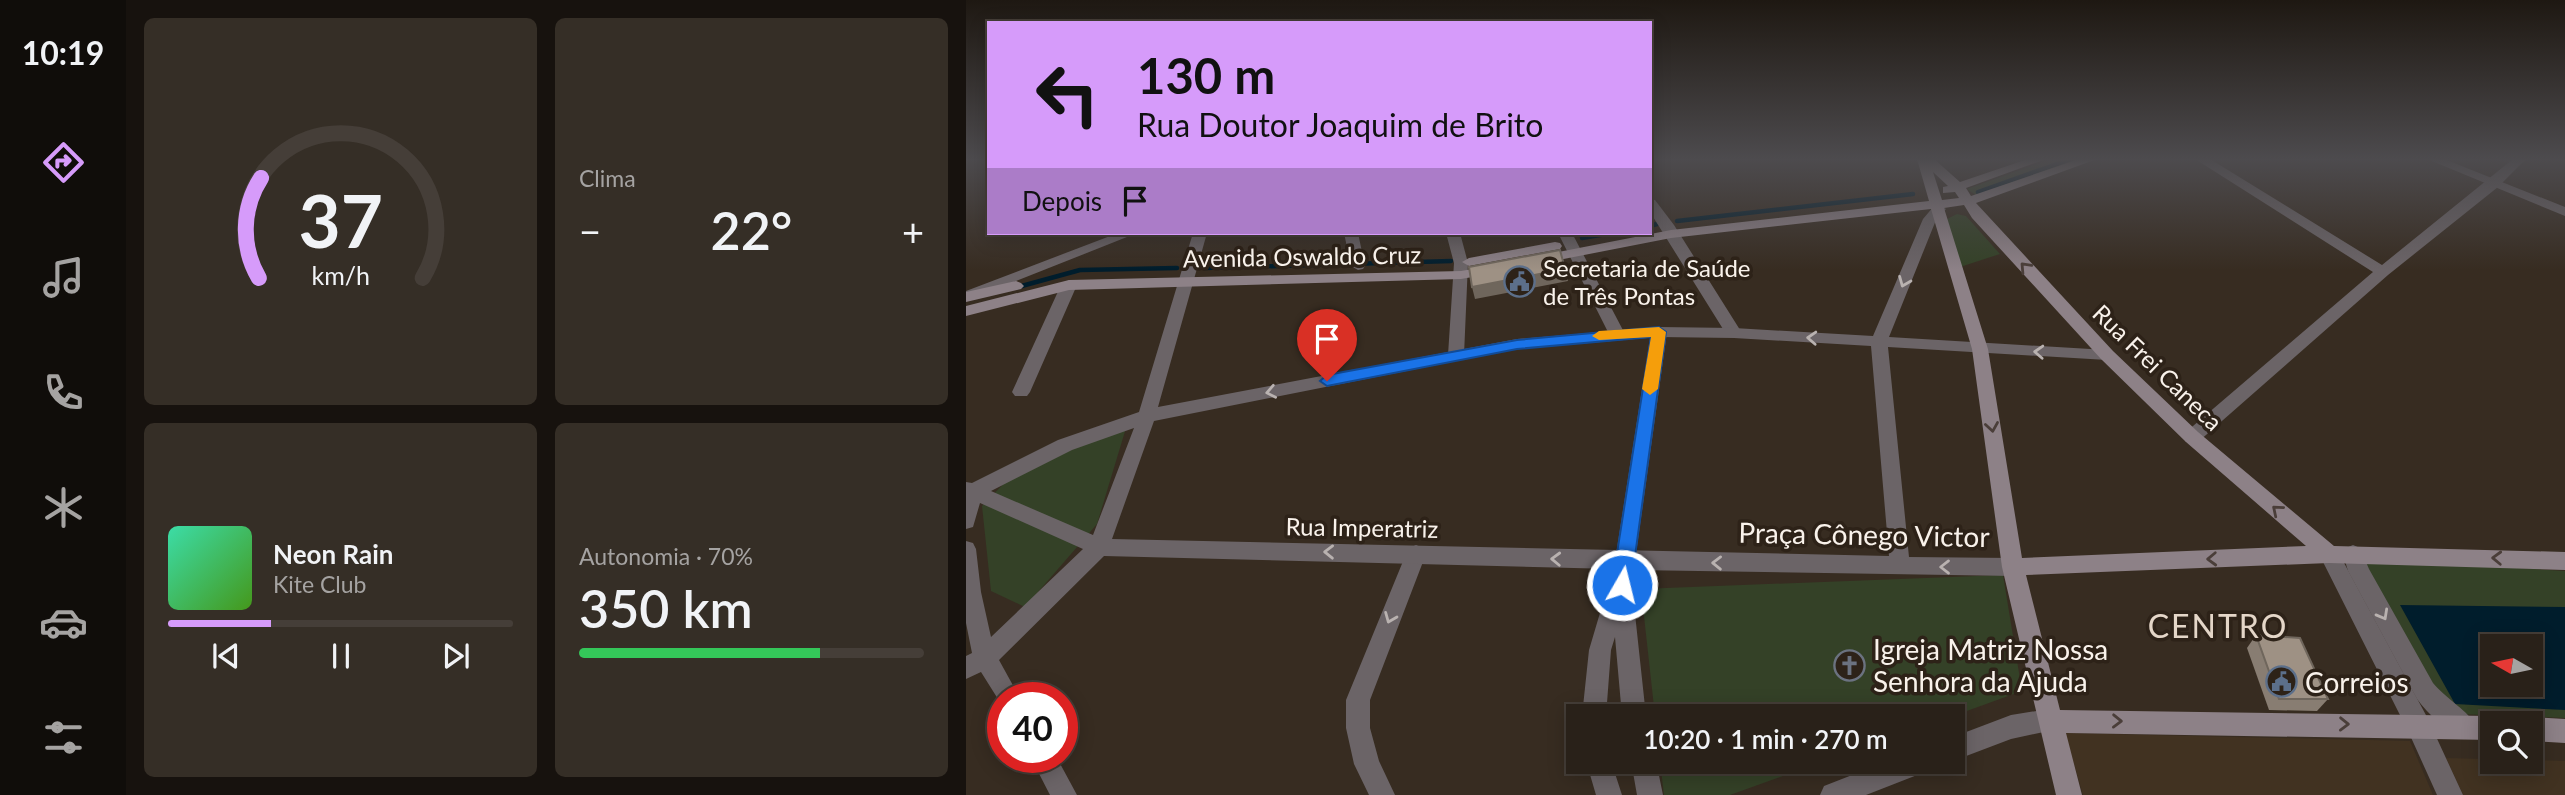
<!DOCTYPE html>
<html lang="pt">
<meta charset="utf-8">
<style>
:root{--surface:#292119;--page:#352e26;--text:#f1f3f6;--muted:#a5a3a2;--line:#453e38;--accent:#d69bfa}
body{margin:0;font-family:Lato,sans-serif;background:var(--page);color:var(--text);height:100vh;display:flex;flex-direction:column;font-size:26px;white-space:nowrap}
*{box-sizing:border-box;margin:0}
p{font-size:23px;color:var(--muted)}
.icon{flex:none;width:38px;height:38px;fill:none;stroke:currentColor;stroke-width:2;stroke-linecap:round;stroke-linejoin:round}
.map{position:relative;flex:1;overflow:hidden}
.drawer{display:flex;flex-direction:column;gap:18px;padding:18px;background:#17120e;width:840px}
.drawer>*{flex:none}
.hud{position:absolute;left:21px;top:21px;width:665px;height:214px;border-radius:0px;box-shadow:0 4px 18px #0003,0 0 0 2px var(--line);background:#d69bfa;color:#111;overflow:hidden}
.needle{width:46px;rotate:279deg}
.tools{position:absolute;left:1514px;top:634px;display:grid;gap:14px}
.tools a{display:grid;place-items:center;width:63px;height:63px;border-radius:0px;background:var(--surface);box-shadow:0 4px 18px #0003,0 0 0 2px var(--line);font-size:35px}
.speed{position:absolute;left:21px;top:682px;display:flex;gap:14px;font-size:35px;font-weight:700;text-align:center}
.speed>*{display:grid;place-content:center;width:91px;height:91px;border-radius:50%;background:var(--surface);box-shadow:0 4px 18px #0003,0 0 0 2px var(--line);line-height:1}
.speed .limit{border:10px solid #d22;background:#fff;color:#111}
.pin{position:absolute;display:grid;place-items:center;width:60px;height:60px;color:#fff;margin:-72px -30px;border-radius:50% 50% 50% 0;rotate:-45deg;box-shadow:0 0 7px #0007}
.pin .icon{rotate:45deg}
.me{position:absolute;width:77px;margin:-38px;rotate:8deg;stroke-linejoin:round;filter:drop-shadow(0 0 5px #0008)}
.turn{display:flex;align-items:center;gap:24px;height:147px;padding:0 35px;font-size:32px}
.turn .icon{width:91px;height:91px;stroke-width:2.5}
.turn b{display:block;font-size:49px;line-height:60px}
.then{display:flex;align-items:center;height:66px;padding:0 35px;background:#0003;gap:14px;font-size:26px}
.big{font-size:52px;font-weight:600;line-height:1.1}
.drawer .tile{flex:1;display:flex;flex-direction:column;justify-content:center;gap:10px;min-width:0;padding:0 24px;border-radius:10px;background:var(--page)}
.drawer .dial{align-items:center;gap:0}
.dial svg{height:182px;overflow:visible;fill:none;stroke:var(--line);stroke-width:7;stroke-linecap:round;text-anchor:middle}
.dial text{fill:var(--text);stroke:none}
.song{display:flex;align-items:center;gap:21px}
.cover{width:84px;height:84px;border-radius:10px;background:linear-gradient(135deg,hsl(160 70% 55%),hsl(100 70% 35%))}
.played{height:7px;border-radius:4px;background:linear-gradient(90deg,var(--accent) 30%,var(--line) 30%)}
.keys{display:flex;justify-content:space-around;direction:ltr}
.heat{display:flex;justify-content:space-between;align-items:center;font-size:38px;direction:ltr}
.charge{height:10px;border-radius:5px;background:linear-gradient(90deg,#34c759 70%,var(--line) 0)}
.drawer .tiles{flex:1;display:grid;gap:18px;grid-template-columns:repeat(2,1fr)}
.trip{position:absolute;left:600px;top:704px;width:399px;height:70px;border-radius:0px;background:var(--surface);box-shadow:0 4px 18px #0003,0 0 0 2px var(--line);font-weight:600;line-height:70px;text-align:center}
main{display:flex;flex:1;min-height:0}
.menu{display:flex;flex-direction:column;width:126px;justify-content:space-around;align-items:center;background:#100d0a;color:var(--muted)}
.menu .icon{width:49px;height:49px}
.menu .current{color:var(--accent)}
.menu b{font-size:32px;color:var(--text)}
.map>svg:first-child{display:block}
.built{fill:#413221}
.green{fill:#344127;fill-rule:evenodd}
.water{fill:#001d2c;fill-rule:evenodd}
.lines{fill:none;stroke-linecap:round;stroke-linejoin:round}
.stream{stroke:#001d2c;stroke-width:4.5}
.minor{fill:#6b6467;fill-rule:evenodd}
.tertiary{fill:#6b6467;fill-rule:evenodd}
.secondary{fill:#8d8187;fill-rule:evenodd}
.wall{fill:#887d72}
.shaded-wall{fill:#6f665c}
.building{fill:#9e9184;stroke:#6f665c;stroke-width:2}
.oneway{stroke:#4a3e39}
.oneway2{stroke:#b9b2b0}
.route{fill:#1a73e8;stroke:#114b97;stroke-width:2}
.slow{fill:#f59e0b}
.labels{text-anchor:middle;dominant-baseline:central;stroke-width:7;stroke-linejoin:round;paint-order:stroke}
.street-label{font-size:24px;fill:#f9f2eb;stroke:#2d2218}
.poi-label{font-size:24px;fill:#f9f2eb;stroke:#2d2218;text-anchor:start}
.near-street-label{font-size:28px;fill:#f9f2eb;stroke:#2d2218}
.near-poi-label{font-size:28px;fill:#f9f2eb;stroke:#2d2218;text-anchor:start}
.near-neighbourhood-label{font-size:32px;letter-spacing:2px;fill:#e4d6c8;stroke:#2d2218}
</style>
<main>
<nav class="menu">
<b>10:19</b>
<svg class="icon current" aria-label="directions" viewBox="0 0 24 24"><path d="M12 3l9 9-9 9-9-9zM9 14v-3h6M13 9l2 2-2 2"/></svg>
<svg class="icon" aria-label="music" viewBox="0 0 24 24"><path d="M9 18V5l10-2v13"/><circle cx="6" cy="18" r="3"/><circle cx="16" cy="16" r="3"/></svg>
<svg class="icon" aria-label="phone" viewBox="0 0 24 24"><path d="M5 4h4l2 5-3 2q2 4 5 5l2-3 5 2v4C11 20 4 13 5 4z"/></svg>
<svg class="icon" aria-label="climate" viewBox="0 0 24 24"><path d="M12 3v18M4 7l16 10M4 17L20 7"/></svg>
<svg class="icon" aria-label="car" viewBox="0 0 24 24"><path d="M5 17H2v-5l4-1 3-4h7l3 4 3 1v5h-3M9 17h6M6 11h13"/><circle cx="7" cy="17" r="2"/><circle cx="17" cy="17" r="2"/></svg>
<svg class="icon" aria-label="filters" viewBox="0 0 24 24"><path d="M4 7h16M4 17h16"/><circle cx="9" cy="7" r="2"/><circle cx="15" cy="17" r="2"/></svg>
</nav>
<section class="drawer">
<div class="tiles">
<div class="tile dial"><svg viewBox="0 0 100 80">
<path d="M14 69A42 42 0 1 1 86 69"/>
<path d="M14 69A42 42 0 0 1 15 25" stroke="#d69bfa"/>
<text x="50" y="56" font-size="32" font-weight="700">37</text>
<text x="50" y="72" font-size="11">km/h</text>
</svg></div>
<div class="tile"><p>Clima</p>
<div class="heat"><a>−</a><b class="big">22°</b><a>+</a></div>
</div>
<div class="tile">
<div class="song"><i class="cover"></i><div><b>Neon Rain</b><p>Kite Club</p></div></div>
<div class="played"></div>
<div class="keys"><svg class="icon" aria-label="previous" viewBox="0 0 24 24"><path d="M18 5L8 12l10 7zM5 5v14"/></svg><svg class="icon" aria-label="pause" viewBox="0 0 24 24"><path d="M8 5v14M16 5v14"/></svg><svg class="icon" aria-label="next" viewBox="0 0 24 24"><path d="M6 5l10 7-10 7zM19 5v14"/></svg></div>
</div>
<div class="tile"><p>Autonomia · 70%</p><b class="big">350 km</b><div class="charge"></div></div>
</div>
</section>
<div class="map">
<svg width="1599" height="795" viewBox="0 0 1599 795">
<rect width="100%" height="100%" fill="#372c21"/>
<path class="built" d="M1099,733l345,8 23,54h-350z
M1480,758l119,3v34h-102z"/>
<path class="green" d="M1086,159h27l-102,37 -10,-7z
M991,214l9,2 34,38 -40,13 -13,-48z
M160,428l-29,96 -72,83 -34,-16 -9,-85 34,-35z
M1401,559l198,12v147l-108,-4 -26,-19 -67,-122zM1526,646h38v38h-38z
M1037,575l19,116 -69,25h-298l-14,-127z
M694,761h165l-95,34h-66z"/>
<path class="water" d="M1434,605l165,2v103l-110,-6zM1526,646h38v38h-38z"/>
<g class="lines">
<path class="stream" d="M1012,192l93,-33
M711,221l236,-27
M684,226l7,-2
M616,238l30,-5
M238,268l247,-7
M52,287l62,-17 97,-2"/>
<path class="minor" d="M1229,159h15l172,106 131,-106h13l-28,28 -110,88 -190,167h-12l-3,-5 3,-5 187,-160z
M684,199l5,1 19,25 68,108 -2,4h-12l-78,-125z
M378,233h14l7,33 -2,3 -5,1 -7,-4z
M480,233h14l8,30 -4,92 -8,5 -8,-5 6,-92z
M592,233h14l53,101 -2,4h-12l-2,-4z
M103,280l8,5 -47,107 -3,4h-12l-3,-4 49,-107z
M693,327l8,5 -32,229 -3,6 -7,3 -7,-3 -3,-6 36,-229z
M450,545l7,3 3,6 -56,146v28l9,33 16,34h-26l-15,-31 -8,-36v-28l60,-146 3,-6z
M1387,545l7,3 9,21 64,114c12,15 37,29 43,43l-3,8 -9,4c-19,-8 -35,-23 -47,-39l-69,-128 -5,-17 3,-6z"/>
<path class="tertiary" d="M1461,159h17l121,48v9z
M973,205l7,4 -10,11 -47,117 218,13 8,5 -8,5 -219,-13 21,210 104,1 7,3 4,6 -4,6 -7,3 -379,-6 -2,16 14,130h-24l-7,-79 -4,13 -5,66h-24l7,-66 24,-81 -509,-13 -105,104 21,38h-17v9l-22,-35 -15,7v-23l6,-3 -6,-30v-82l7,2 3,6 5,43 10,45 92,-88 -103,-46 -7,24 -7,2v-47l6,1 86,-43 81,-28 54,-179h14l-49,174 359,-68 142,-12 75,1 139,8 50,-117 11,-13zM693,337l75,1 137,8 18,210 -777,-17 42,-118 363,-72zM168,428l-41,107 -102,-44 81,-41z
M152,233h19l-171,68v-10z
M1363,545l7,3 91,169 36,78h-26l-28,-62 -90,-179 3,-6z
M1083,709l9,4 3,8 -3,8 -47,10 -58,22v-24l58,-22z
M65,758h26l20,37h-27z
M620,761h25l11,34h-26z
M665,761h25l7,34h-26z
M922,761h45l-3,9 -64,25h-46l4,-9z"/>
<path class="secondary" d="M951,159h17l26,23 68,-23h18l-80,29 5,8 108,-37h18l-121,44 137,148 85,81 136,114 231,6v18l-236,-7 -303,12 34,135 432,6 10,7h-10v17l-426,-7 16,62h-26l-54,-228 -30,-218 -41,-140 -260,29 -133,26 -7,-4 7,-4 133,-26 258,-29zM967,172l15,14 -5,1v6l12,-1 4,6 -17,2zM998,205l8,13 129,141 85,83 120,104 -284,12 -34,-209 -44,-141z
M589,242l5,1 2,3 -2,3 -91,17 -7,-4 7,-4z
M524,266l7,4 -2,3 -34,6 -392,11 -103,26v-10l103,-26 392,-9z
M50,281l5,2 3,3 -3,3 -55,13v-10z
M1564,717l35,2v24l-35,-2v-18h-9z"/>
</g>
<path class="wall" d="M1290,635l72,64 -11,12 -48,-1 -22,-62z"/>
<path class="shaded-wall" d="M599,269l3,12 -93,18 -3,-12z"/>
<path class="building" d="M594,250l5,19 -93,18 -3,-20z
M1290,635l44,3 28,61h-49z"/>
<defs><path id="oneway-chevron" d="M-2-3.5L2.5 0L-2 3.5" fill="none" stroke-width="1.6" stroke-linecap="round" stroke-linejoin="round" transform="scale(1.75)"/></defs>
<g class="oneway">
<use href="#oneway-chevron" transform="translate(1059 267) rotate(-133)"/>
<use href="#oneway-chevron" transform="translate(1026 427) rotate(81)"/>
<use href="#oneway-chevron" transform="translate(1311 510) rotate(-140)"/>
<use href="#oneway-chevron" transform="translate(1531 558) rotate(-178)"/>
<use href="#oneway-chevron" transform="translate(1246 559) rotate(178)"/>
<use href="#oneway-chevron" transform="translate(1151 721) rotate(1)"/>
<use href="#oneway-chevron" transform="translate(1378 724) rotate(1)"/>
</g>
<g class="oneway2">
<use href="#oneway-chevron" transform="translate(938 282) rotate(112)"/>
<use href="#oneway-chevron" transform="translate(846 338) rotate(-177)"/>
<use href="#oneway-chevron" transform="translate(1073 352) rotate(-177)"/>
<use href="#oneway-chevron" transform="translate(305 392) rotate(169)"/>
<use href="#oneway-chevron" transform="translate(363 552) rotate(-179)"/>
<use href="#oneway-chevron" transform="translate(590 559) rotate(-178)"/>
<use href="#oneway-chevron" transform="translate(751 563) rotate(-179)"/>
<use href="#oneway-chevron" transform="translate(979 567) rotate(-180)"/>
<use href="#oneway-chevron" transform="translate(1417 615) rotate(61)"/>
<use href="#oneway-chevron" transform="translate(424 618) rotate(112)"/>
</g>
<linearGradient id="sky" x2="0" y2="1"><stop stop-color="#1e1812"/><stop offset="0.59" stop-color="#4d4b4e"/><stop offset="1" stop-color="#4d4b4e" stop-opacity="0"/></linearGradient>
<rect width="1599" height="270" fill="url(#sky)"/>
<path class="route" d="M693,327l7,5 -35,253 -3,6 -6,2 -7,-2 -3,-6 39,-248 -134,12 -190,37 -7,-5 7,-6 190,-35z"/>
<path class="slow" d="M693,327l7,5 -8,57 -8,6 -8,-6 9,-52 -52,3 -7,-4 7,-5z"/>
<defs>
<symbol id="civic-ring" viewBox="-11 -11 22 22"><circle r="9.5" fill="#2d2218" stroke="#5c6f8a" stroke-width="1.5"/><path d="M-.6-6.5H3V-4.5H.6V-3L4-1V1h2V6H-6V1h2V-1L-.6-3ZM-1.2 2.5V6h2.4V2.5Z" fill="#5c6f8a"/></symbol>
<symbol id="church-ring" viewBox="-11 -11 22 22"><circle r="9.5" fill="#2d2218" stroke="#6b7280" stroke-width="1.5"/><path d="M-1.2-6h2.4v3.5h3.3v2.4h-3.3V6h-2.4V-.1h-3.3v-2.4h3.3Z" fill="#6b7280"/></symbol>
</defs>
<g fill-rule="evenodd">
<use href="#civic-ring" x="536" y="264" width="35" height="35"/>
<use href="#church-ring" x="866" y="648" width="35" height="35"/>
<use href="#civic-ring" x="1298" y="664" width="35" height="35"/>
</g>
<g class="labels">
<g class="street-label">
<text transform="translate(336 256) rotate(-1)">Avenida Oswaldo Cruz</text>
<text transform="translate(1192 367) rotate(44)">Rua Frei Caneca</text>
<text transform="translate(396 527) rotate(1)">Rua Imperatriz</text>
</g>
<g class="poi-label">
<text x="577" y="267">Secretaria de Saúde<tspan x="577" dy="28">de Três Pontas</tspan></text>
</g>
<g class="near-street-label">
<text transform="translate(898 534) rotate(1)">Praça Cônego Victor</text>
</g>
<g class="near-poi-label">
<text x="907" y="649">Igreja Matriz Nossa<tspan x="907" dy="32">Senhora da Ajuda</tspan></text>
<text x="1339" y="682">Correios</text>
</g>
<g class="near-neighbourhood-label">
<text x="1252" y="625">CENTRO</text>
</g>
</g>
</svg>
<div class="tools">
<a><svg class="needle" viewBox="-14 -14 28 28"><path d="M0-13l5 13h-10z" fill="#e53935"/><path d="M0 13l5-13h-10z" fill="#a5a3a2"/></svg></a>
<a><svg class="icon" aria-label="search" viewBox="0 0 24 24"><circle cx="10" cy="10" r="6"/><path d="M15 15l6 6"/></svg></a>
</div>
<div class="speed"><div class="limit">40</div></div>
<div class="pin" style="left:361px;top:381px;background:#d93025"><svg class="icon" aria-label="arrive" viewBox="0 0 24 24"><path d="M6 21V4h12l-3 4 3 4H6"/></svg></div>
<svg class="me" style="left:656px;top:585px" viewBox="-20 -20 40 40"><circle r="17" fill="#1a73e8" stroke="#fff" stroke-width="3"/><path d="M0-11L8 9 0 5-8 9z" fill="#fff"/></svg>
<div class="trip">10:20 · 1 min · 270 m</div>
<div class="hud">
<div class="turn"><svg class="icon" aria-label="left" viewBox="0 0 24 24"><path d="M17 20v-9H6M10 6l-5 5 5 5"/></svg><div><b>130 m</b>Rua Doutor Joaquim de Brito</div></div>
<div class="then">Depois<svg class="icon" aria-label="arrive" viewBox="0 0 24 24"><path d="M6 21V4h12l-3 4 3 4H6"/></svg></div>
</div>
</div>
</main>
